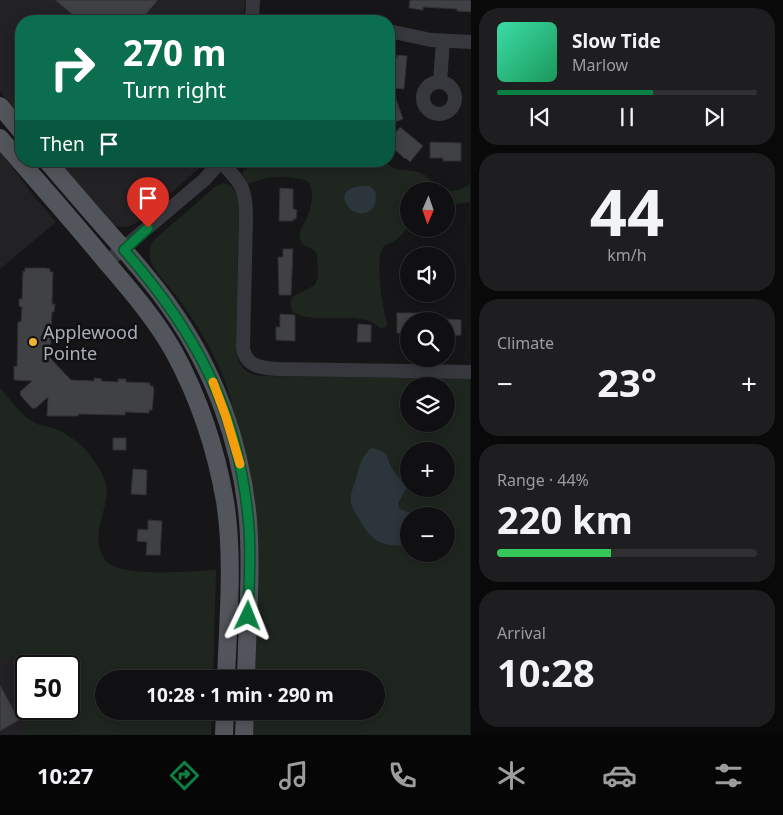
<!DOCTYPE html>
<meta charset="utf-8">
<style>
:root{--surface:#101012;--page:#1e1e20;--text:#f1f3f6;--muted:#9c9d9f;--line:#303032;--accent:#0b8043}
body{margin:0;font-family:"Noto Sans",sans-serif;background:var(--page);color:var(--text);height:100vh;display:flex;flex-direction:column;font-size:19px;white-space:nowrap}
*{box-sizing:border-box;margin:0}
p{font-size:16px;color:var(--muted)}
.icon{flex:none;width:28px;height:28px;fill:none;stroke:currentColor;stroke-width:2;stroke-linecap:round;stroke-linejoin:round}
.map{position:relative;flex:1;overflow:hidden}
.panel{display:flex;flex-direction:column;gap:8px;padding:8px;background:#09090a;width:312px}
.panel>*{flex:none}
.hud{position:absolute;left:15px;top:15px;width:380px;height:152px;border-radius:20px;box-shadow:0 2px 12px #0003,0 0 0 1px var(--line);background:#0b6e4f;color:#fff;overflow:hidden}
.needle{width:32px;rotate:182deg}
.tools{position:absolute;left:400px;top:182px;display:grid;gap:10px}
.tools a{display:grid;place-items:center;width:55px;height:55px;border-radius:50%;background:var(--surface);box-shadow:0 2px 12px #0003,0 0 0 1px var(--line);font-size:25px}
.speed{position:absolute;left:15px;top:655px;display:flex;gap:10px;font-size:25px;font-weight:700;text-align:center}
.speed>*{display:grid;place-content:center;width:65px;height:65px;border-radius:50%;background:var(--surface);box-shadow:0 2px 12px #0003,0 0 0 1px var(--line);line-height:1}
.speed .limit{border:2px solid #111;border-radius:8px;background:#fff;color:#111}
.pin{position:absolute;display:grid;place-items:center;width:42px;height:42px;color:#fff;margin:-51px -21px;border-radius:50% 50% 50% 0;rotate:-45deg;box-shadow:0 0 5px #0007}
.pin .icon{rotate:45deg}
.me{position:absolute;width:55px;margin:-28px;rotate:2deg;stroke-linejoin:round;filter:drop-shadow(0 0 4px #0008)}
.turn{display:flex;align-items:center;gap:18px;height:105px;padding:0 25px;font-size:22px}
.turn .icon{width:65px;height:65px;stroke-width:2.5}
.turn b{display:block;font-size:35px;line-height:42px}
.then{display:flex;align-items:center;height:48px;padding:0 25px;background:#0003;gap:10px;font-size:19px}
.big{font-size:38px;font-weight:700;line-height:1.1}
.panel .card{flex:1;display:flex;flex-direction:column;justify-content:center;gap:8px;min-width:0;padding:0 18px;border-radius:20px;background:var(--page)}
.panel .dial{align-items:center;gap:0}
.dial b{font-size:65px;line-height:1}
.song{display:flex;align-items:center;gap:15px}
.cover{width:60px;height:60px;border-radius:8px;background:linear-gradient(135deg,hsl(160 70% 55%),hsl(150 70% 35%))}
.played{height:5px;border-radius:2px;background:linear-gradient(90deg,var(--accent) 60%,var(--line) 60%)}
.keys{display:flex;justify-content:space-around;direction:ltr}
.heat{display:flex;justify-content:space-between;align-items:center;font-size:28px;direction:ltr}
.charge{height:8px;border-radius:4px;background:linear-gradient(90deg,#34c759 44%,var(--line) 0)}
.trip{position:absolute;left:95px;top:670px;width:290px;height:50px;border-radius:25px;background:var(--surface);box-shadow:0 2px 12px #0003,0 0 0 1px var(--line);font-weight:700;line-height:50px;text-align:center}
.dock{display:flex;height:80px;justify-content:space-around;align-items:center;background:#060607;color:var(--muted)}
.dock .icon{width:35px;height:35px}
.dock .selected{color:var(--accent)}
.dock b{font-size:22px;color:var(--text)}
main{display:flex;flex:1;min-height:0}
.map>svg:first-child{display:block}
.built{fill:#222225}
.green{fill:#1e261f;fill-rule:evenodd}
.water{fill:#2c353c}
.building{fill:#404145;stroke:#303034}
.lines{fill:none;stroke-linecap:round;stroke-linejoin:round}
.minor{stroke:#37383d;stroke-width:14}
.major{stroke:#53555c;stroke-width:18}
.route-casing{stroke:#07532c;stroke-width:12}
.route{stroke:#0b8043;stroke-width:9}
.slow{stroke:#f59e0b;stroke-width:9}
.poi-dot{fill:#f2b134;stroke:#111113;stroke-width:2}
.labels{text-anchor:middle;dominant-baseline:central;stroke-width:5;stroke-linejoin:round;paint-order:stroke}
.poi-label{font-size:18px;fill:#a8adb8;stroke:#111113;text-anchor:start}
</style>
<main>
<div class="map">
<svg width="471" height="735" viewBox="0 0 471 735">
<rect width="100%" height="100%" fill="#161618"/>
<path class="built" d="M0,0h245l-1,21h-223v100l-21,-30z
M0,150l32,44 24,28 -56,47z
M56,161h151l-69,61 -8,4 -7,1 -11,-2z
M0,576l26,90v43h13l-1,26h-38z"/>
<path class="green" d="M252,161h133c12,14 24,6 38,13 6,2 8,10 14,13 9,7 27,4 33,-4v19l-24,4v-15h-37c0,8 2,26 0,33 -4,10 -14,18 -24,21 -12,10 -2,63 2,78l-1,4 -5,1 -11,-7 -15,-3h-41l-13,-2 -9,-5 -2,-7 2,-7 23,-12 3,-8 -1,-23 -3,-4 -12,-6c-7,-11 4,-21 7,-32 3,-7 5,-24 -1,-30 -3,-3 -10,-3 -14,-4 -16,-3 -31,0 -46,6l-6,-11 8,-7z
M224,183c11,3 13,10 15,21l-3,144c1,16 9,27 25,28l209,3v356h-220l1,-24h125v-32h-124l-14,-247c-4,-18 -7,-36 -14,-53 -10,-26 -25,-51 -41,-74 -8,-12 -27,-32 -32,-43 -3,-8 -1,-16 3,-22l62,-54zM409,386h37v38h-37zM409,451h37v38h-37zM409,516h37v38h-37z
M0,388c10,11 21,28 35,35 5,3 12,3 18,5 16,6 29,16 39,30 23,32 14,37 7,72 -2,11 0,27 11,34 18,13 82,7 106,6l-3,109h-109v32h108l-1,24h-188l5,-8 2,-18h39v-43h-43v3l-12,-13 -14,3z"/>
<path class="water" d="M369,186c9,4 8,14 4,22 -18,21 -52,-24 -4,-22z
M371,448c21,4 13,8 22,22 4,6 9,11 14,17l-9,16 2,6 18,7h-9v29c-27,2 -37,-3 -50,-26 -4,-7 -9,-14 -8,-21 0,-7 3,-13 5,-19 3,-12 5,-22 15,-31z"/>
<path class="building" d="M55,0h103l-18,21h-60z
M410,0h61v12l-14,-1v-2l-34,-2v3l-14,-2z
M397,55l10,1 -3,33 -12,-1 11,31 -14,5 1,-67 7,1z
M400,127l23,19 -13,16 -4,-4 -1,1 -14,-13 5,-7 -3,-3z
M430,142l31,1v18h-18v-3h-13z
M280,188l13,1v20l4,1 -1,9h-3v2h-14z
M283,249h10l-2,46h-12l-1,-38h5z
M25,268h20l5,1v3h3l-1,32h3l-1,8h-2l-1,20h3l-1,8h-2l-1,18 21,22 23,1v-3l8,1 -1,2 17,1v-3h8v3l24,1v3h3l1,5 -2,19h-3v3l-24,-1v3l-47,-1v2h-31l1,-19 -12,11h-4l-11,-12 -1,-4 12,-11 -18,-1v-14l3,1 1,-45h3l1,-15 -3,-1v-7h3l1,-28 2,1z
M397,313h24v8h-12v12h-12z
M280,314l15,1v26l-19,-1v-13h4z
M446,319l15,1v15l-15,1z
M358,324l13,1v17h-14z
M113,438h13v12h-13z
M133,469l14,1 -1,25 -15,-1z
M148,520l14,1 -2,34h-14l1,-13 -10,-1 1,-12 10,1z
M0,685l19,35 -19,11z"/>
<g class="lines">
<path class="minor" d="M252,21l1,-21
M389,31l42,9 40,2
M440,82l3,-41
M423 98a16 16 0 1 1 32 0a16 16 0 1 1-32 0Z
M221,162c20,21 25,25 25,55l-3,131c3,19 19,20 35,21l193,3
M107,262l97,-82 17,-19"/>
<path class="major" d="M0,106l21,25
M0,138c36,42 73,83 108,126 24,28 48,56 66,88 25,46 42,97 51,149 9,58 3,119 1,178
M47,161c24,28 48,56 72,83 17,20 35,40 50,62 45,63 72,137 79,214 4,52 -1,106 -2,159
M224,735l1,-24
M244,735l1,-24"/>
</g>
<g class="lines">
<defs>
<path id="route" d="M148,228l-24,22c73,83 117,166 125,279 2,29 0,58 -1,87"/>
</defs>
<use href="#route" class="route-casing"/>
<use href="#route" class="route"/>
<path class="slow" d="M213,382l13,35 14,47"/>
</g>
<circle class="poi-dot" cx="33" cy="342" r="5"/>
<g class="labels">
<g class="poi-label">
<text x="43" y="332">Applewood<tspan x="43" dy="21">Pointe</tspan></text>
</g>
</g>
</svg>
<div class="tools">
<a><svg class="needle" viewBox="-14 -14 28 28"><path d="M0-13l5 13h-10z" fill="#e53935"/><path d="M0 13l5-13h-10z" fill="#9c9d9f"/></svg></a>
<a><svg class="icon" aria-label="sound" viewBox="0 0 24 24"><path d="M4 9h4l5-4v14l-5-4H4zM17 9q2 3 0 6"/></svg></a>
<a><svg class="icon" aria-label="search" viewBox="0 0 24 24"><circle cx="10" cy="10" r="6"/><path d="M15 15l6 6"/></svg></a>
<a><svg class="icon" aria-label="layers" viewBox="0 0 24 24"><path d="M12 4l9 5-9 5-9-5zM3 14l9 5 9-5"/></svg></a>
<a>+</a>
<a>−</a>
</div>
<div class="speed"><div class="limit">50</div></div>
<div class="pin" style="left:148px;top:228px;background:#d93025"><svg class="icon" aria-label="arrive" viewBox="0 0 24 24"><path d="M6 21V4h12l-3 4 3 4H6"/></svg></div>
<svg class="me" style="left:248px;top:616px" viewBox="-20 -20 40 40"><path d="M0-17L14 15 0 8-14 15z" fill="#0b8043" stroke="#fff" stroke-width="4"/></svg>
<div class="trip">10:28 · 1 min · 290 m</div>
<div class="hud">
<div class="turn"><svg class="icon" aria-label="right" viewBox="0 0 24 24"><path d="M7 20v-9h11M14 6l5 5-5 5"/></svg><div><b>270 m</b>Turn right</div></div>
<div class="then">Then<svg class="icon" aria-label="arrive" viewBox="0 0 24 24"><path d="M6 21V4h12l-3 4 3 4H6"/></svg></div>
</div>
</div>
<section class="panel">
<div class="card">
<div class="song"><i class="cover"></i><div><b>Slow Tide</b><p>Marlow</p></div></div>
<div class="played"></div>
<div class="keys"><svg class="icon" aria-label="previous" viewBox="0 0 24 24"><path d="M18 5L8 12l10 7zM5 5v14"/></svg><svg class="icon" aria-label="pause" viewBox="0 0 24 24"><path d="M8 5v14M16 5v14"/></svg><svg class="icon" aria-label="next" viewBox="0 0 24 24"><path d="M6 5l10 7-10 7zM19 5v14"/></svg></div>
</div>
<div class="card dial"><b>44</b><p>km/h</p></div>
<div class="card"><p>Climate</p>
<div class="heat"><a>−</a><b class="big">23°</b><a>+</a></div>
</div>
<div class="card"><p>Range · 44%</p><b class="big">220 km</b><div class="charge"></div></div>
<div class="card"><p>Arrival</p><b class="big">10:28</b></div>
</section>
</main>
<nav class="dock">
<b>10:27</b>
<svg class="icon selected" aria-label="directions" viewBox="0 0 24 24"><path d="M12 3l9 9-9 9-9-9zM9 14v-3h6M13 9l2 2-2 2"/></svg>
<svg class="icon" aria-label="music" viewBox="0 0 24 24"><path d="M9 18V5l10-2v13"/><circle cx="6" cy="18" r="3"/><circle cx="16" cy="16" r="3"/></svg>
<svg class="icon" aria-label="phone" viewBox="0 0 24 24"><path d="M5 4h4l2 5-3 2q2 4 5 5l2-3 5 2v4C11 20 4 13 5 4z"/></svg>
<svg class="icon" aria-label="climate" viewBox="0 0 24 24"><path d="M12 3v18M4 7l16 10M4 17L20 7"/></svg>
<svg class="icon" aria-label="car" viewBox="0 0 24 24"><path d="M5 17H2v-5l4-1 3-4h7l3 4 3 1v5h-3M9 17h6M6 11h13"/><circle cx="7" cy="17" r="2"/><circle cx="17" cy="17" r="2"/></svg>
<svg class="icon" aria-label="filters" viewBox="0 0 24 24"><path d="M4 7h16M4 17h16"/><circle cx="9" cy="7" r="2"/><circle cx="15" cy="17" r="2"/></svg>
</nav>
